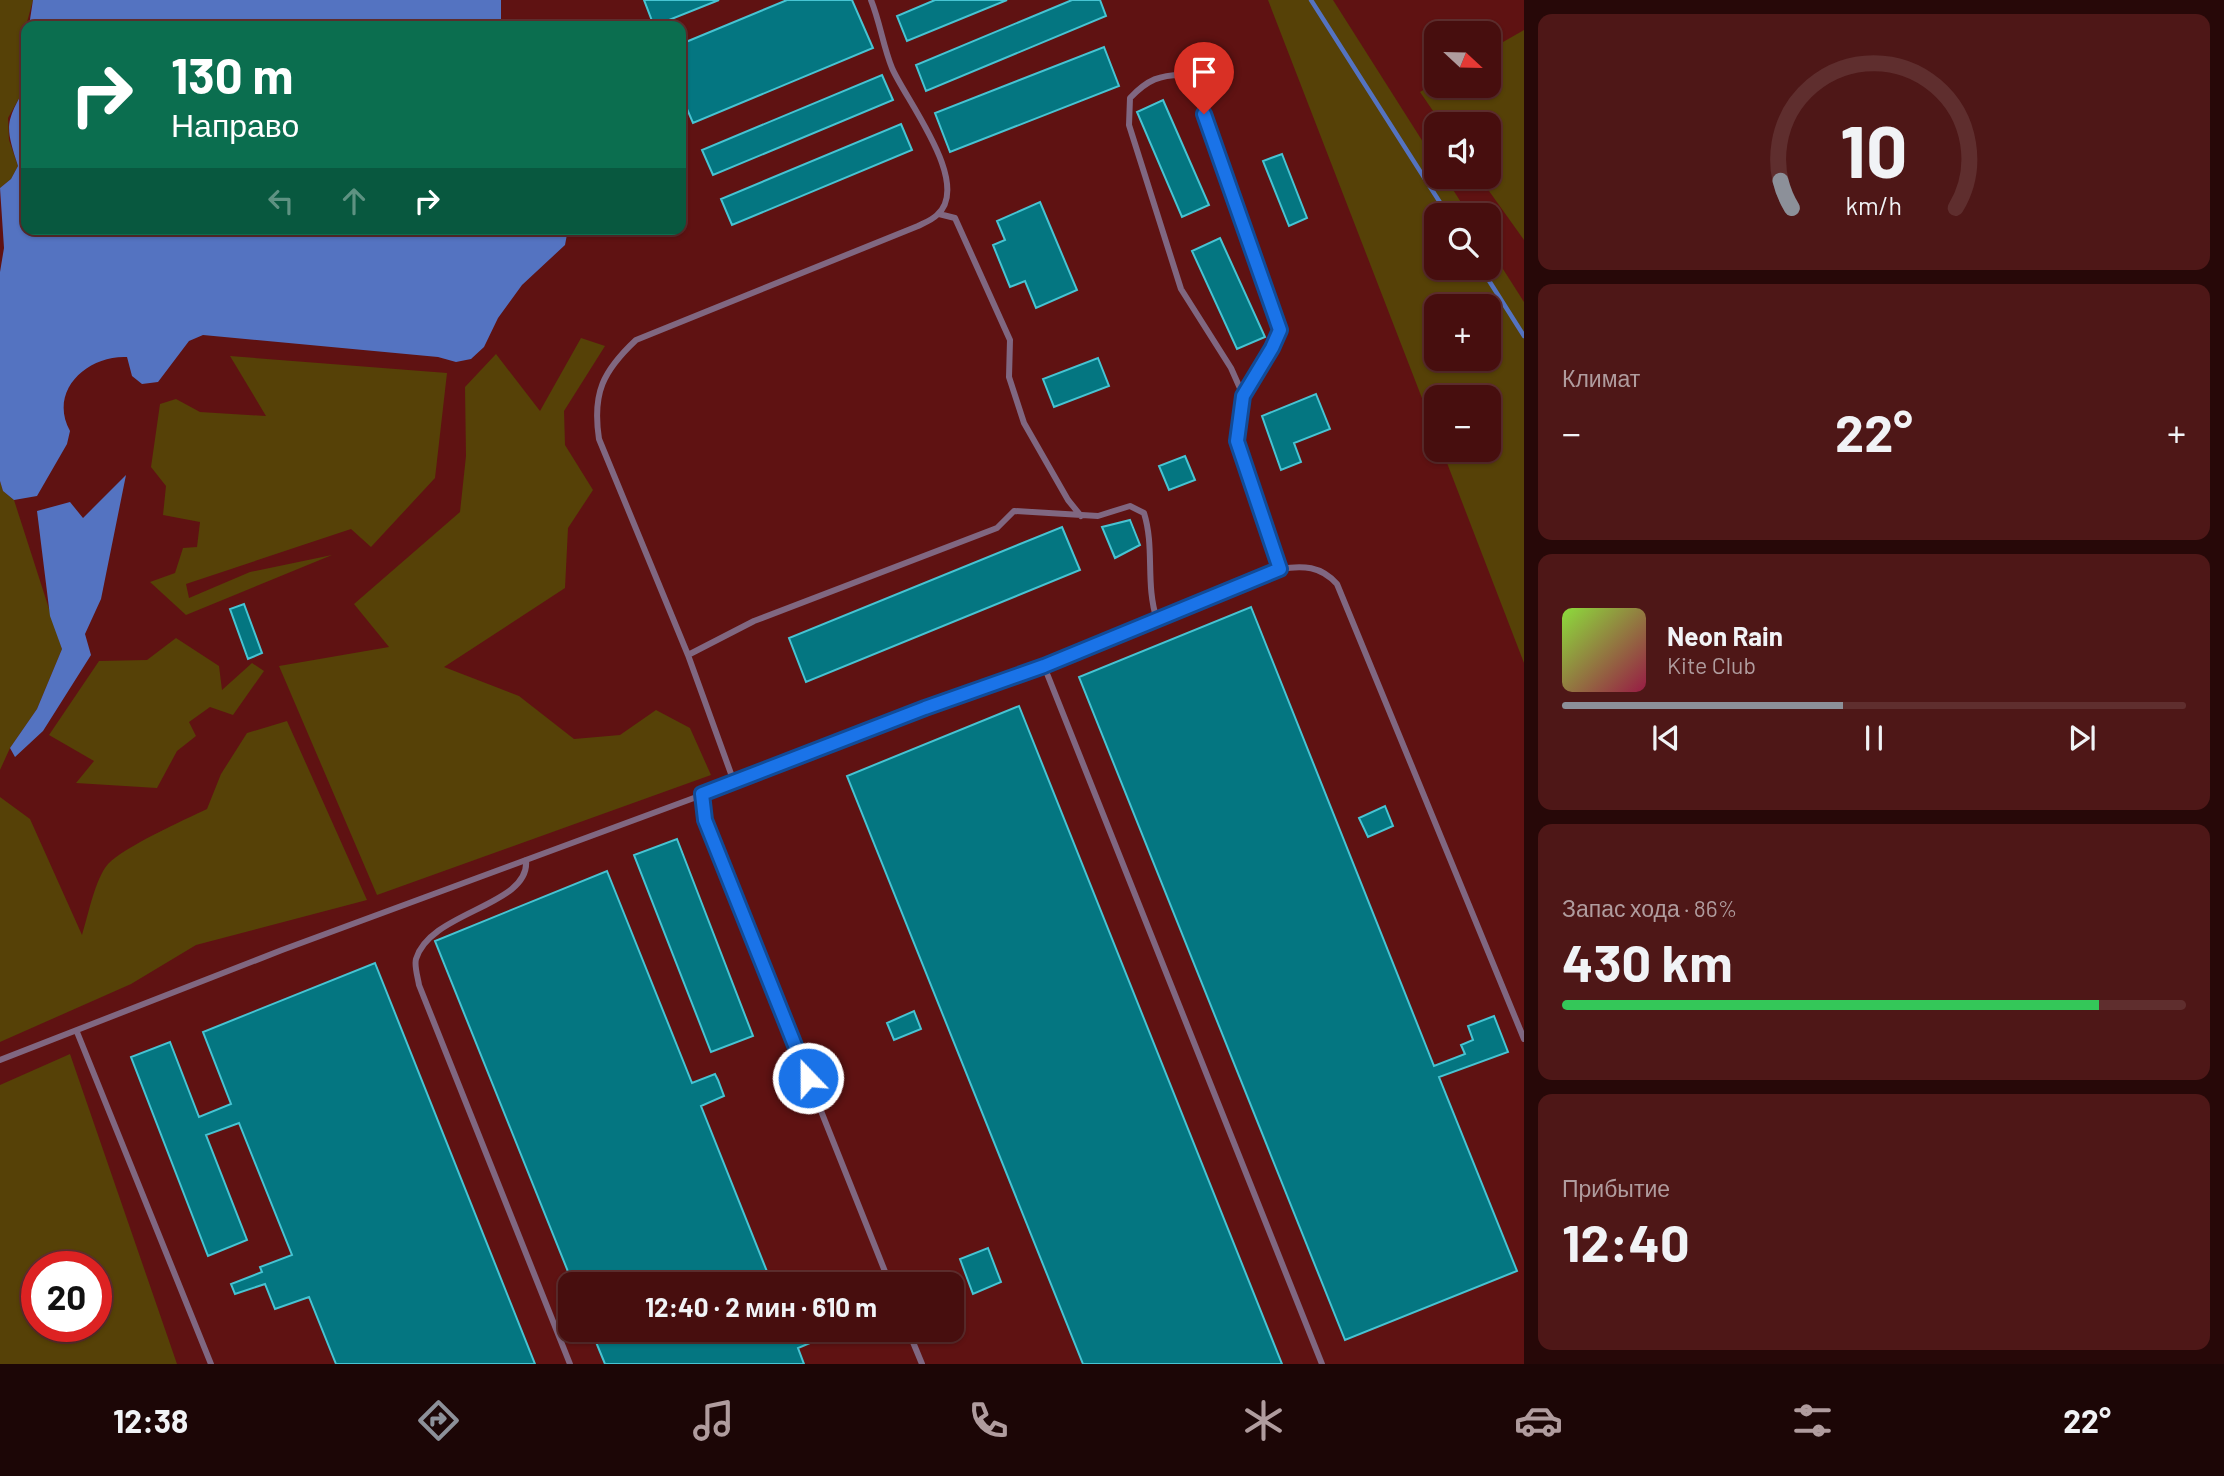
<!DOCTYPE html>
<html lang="ru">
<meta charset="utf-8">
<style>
:root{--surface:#470e0e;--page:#4e1717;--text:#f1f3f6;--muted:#b09c9e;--line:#5f2e2e;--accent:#8c9099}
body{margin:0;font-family:Barlow,sans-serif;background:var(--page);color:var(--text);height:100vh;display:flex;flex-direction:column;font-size:26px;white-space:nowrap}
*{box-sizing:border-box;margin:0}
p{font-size:23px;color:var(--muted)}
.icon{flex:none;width:38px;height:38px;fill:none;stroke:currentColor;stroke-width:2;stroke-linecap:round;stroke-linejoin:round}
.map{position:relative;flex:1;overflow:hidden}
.panel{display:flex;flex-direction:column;gap:14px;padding:14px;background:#270808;width:700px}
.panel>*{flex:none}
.hud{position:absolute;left:21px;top:21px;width:665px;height:214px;border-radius:14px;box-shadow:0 2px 5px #0004,0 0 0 2px var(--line);background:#0b6e4f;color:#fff;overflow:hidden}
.needle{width:46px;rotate:112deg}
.controls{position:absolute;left:1424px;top:21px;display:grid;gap:14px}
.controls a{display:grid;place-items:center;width:77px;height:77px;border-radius:14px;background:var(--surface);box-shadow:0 2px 5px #0004,0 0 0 2px var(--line);font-size:35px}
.speed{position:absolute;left:21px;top:1251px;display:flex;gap:14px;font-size:35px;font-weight:700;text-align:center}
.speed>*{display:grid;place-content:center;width:91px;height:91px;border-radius:50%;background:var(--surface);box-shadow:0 2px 5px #0004,0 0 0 2px var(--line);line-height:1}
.speed .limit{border:10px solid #d22;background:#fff;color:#111}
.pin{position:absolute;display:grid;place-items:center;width:60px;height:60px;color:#fff;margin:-72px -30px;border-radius:50% 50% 50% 0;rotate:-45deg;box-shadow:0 0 7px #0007}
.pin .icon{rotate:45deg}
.me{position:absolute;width:77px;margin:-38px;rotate:338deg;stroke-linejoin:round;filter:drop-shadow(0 0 5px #0008)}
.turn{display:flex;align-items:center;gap:24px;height:147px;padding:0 35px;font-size:32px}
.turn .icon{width:91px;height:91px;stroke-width:2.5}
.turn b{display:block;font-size:49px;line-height:60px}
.lanes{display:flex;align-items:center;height:66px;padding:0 35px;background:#0003;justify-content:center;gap:35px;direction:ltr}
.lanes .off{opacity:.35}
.big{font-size:52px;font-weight:700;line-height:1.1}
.panel .tile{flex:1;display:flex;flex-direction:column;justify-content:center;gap:10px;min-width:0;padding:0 24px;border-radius:14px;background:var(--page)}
.panel .dial{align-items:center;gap:0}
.dial svg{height:182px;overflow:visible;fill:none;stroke:var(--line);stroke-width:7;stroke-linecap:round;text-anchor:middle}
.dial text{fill:var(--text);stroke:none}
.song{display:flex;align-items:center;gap:21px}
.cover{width:84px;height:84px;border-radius:10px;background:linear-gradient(135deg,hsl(90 70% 55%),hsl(340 70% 35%))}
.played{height:7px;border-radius:4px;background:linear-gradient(90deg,var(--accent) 45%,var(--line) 45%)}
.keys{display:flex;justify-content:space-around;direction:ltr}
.heat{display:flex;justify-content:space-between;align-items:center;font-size:38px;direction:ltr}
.charge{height:10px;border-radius:5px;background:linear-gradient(90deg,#34c759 86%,var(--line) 0)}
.trip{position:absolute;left:558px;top:1272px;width:406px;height:70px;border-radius:14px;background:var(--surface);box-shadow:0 2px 5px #0004,0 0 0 2px var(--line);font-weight:700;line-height:70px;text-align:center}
.tab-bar{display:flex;height:112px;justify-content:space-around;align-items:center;background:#1c0606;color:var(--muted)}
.tab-bar .icon{width:49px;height:49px}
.tab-bar .current{color:var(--accent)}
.tab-bar b{font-size:32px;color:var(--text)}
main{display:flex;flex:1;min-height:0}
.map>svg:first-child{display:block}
.green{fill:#564107;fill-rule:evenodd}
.water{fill:#5473c1}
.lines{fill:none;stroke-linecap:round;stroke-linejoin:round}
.stream{stroke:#5473c1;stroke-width:4.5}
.building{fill:#047681;stroke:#47c4d3;stroke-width:2}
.lane{stroke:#806781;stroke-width:6}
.route-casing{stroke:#114b97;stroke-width:18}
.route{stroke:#1a73e8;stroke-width:12}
</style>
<main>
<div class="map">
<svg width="1524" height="1364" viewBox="0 0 1524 1364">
<rect width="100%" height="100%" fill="#5f1212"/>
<path class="green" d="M0,0h33l-7,26v60l-18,32 1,22 9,26 -7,13 -11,9z
M1268,0h65l104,164v13h8l24,38h-32v53h52v-21l35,55v361l-82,-213h47v-53h-52v40zM1437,306h52v53h-52z
M1524,30v210l-45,-63h10v-53h-47l-22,-32 17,-10v4h52v-36z
M581,338l24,8 -41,65 1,34 28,45 -25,38 -3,60 -121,79 75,29 55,43 46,-4 36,-25 34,18 21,47 -334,120 -98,-229 110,-19 -35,-43 106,-92 6,-56 -1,-69 31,-33 44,57z
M230,356l217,17 -12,105 -64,69 -20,-18 -165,55 3,14 61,-26 82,-17 -146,60 -36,-33 25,-9 8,-25 14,-1 3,-25 -37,-7 3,-29 -15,-19 9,-63 16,-5 24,13 66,4z
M0,481l3,10 11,9 48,149 -25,60 -27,39 -10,22z
M176,638l43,28 3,24 30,-27 12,8 -31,44 -23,-8 -21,15 7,14 -19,15 -20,37 -81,-5 18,-22 -45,-26 50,-74 48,-1z
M287,721l80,179 -171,45 -65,39 -131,58v-245l30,22 52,116c6,-19 13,-56 26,-71 16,-17 76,-44 99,-55l14,-35 26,-41z
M70,1054l107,310h-177v-279zM37,1267h59v59h-59z"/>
<path class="water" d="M33,0h468v26h-472z
M26,86v143h542l-3,16 -43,40 -24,33 -14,29 -13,12 -15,3 -18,-5 -235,-22 -14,6 -31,41 -16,2 -10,-8 -5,-19c-40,-2 -79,34 -57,74l-3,13 -30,52 -23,4 -11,-9 -3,-10v-209l4,-24 -4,-60 11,-9 7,-13c-13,-40 -13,-43 8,-80z
M126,475l-25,124 -16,35 6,21 -48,76 -28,26 -5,-9 27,-39 25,-60 -12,-33 -13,-105 33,-9 13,16z"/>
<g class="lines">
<path class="stream" d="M1311,0l137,215
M1481,268l43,68"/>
</g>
<path class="building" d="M644,0h75l-65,26z
M787,0h65l21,48 -180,75 -12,-28v-51z
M935,0h72l-100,41 -10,-25z
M1072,0h28l6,16 -180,75 -10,-26z
M1104,47l15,39 -169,66 -15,-39z
M882,75l11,25 -180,75 -11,-25z
M1163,100l46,105 -27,12 -45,-105z
M901,124l11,26 -180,75 -11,-26z
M1282,154l25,64 -18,8 -26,-65z
M1040,202l37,88 -41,18 -11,-27 -15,6 -17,-42 12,-5 -8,-19z
M1220,238l45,99 -28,12 -45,-98z
M1098,358l11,28 -55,21 -11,-28z
M1316,394l14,35 -36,14 7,19 -20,8 -19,-54z
M1185,456l10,24 -26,10 -10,-24z
M1130,520l10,25 -25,13 -13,-31z
M1062,527l18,43 -274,112 -17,-44z
M244,604l18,49 -14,6 -18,-50z
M1251,607l183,459 31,-12 -4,-9 12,-5 -5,-14 26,-10 14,36 -69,25 78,194 -172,69 -266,-663z
M1019,706l263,658h-199l-236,-588z
M1385,806l8,20 -25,11 -9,-19z
M677,839l76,197 -42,16 -77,-197z
M607,871l85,212 23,-9 3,6 6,16 -23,10 71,178h-199l-138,-343z
M375,963l160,401h-199l-27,-67 -34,12 -10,-25 -30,10 -4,-10 31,-12 -2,-5 32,-12 -53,-132 -33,12 41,105 -39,16 -77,-199 39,-15 29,75 32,-13 -28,-72z
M914,1011l7,18 -27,11 -7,-17z
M988,1248l13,34 -28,12 -13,-35z
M591,1330h250l-43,18 6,16h-199z"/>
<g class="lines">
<path class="lane" d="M939,214l16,4 55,122 -1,37 15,46 44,77 13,16
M1243,395l29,-47 8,-18 -85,-240 -9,-15c-26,-1 -39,5 -56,23l-1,27 52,164 50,79 12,27 -6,46 43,128
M688,655l66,-34 243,-93 17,-17 84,5 32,-10 14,7c11,35 1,71 13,107
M1044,666l278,698
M734,782l-46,-127 -89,-216c-7,-46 4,-68 37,-99l282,-114c6,-3 14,-6 19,-11 36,-31 -32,-116 -45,-147 -9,-22 -12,-46 -21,-68
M702,795l3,25 185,464
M526,860c5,46 -96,51 -110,99 -2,7 2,19 3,26l151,379
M77,1032l134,332
M0,1060l282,-110 420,-155 223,-87 119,-42 236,-97c23,-4 41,-3 57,15l187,455
M908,1330l14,34"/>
</g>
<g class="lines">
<defs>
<path id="route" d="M808,1078l-103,-258 -3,-26 223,-86 119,-42 236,-97 -43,-128 6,-45 29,-48 8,-18 -76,-216"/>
</defs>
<use href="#route" class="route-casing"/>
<use href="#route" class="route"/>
</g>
</svg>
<div class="controls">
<a><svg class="needle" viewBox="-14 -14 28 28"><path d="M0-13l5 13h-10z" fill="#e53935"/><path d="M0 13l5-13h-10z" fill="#b09c9e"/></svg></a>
<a><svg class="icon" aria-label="sound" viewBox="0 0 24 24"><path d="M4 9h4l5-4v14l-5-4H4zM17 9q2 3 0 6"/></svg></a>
<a><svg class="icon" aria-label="search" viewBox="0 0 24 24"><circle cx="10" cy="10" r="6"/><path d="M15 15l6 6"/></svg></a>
<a>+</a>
<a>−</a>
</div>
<div class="speed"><div class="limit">20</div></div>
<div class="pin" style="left:1204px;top:114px;background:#d93025"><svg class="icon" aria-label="arrive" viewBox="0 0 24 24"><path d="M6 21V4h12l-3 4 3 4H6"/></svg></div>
<svg class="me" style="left:808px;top:1078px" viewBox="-20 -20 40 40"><circle r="17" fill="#1a73e8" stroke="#fff" stroke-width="3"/><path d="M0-11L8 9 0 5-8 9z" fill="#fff"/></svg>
<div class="trip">12:40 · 2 мин · 610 m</div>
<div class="hud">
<div class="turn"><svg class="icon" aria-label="right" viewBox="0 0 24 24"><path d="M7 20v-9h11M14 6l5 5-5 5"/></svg><div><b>130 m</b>Направо</div></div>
<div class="lanes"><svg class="icon off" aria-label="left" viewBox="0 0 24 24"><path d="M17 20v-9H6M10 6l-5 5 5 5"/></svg><svg class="icon off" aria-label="ahead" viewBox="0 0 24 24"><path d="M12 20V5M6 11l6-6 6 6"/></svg><svg class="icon" aria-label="right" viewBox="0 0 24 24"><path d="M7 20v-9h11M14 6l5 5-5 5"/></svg></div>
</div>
</div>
<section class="panel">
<div class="tile dial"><svg viewBox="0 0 100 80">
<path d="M14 69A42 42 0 1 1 86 69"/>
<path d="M14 69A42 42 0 0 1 9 57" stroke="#8c9099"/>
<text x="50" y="56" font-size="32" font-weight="700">10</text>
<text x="50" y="72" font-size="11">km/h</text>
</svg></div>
<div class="tile"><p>Климат</p>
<div class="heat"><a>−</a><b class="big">22°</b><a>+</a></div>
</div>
<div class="tile">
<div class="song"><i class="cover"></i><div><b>Neon Rain</b><p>Kite Club</p></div></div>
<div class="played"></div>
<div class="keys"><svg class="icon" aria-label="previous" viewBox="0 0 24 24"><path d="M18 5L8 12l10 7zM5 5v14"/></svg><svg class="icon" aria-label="pause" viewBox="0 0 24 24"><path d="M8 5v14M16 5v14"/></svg><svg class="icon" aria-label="next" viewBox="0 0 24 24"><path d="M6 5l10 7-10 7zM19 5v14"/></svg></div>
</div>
<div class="tile"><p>Запас хода · 86%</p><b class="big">430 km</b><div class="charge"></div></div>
<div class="tile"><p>Прибытие</p><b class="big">12:40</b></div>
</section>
</main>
<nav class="tab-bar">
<b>12:38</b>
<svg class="icon current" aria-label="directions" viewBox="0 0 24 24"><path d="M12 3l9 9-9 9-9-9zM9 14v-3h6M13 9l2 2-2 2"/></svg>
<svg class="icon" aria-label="music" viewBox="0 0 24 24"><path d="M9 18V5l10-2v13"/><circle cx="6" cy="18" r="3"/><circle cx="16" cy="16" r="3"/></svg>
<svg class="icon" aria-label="phone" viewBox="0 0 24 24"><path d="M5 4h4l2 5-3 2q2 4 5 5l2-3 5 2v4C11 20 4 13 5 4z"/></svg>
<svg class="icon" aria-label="climate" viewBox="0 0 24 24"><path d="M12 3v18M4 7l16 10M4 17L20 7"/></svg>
<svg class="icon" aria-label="car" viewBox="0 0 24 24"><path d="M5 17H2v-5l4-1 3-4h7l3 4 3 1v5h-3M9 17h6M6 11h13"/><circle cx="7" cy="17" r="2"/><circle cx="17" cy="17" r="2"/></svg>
<svg class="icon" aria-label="filters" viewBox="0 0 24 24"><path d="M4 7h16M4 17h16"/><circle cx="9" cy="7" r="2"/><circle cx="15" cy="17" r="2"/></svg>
<b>22°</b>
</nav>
